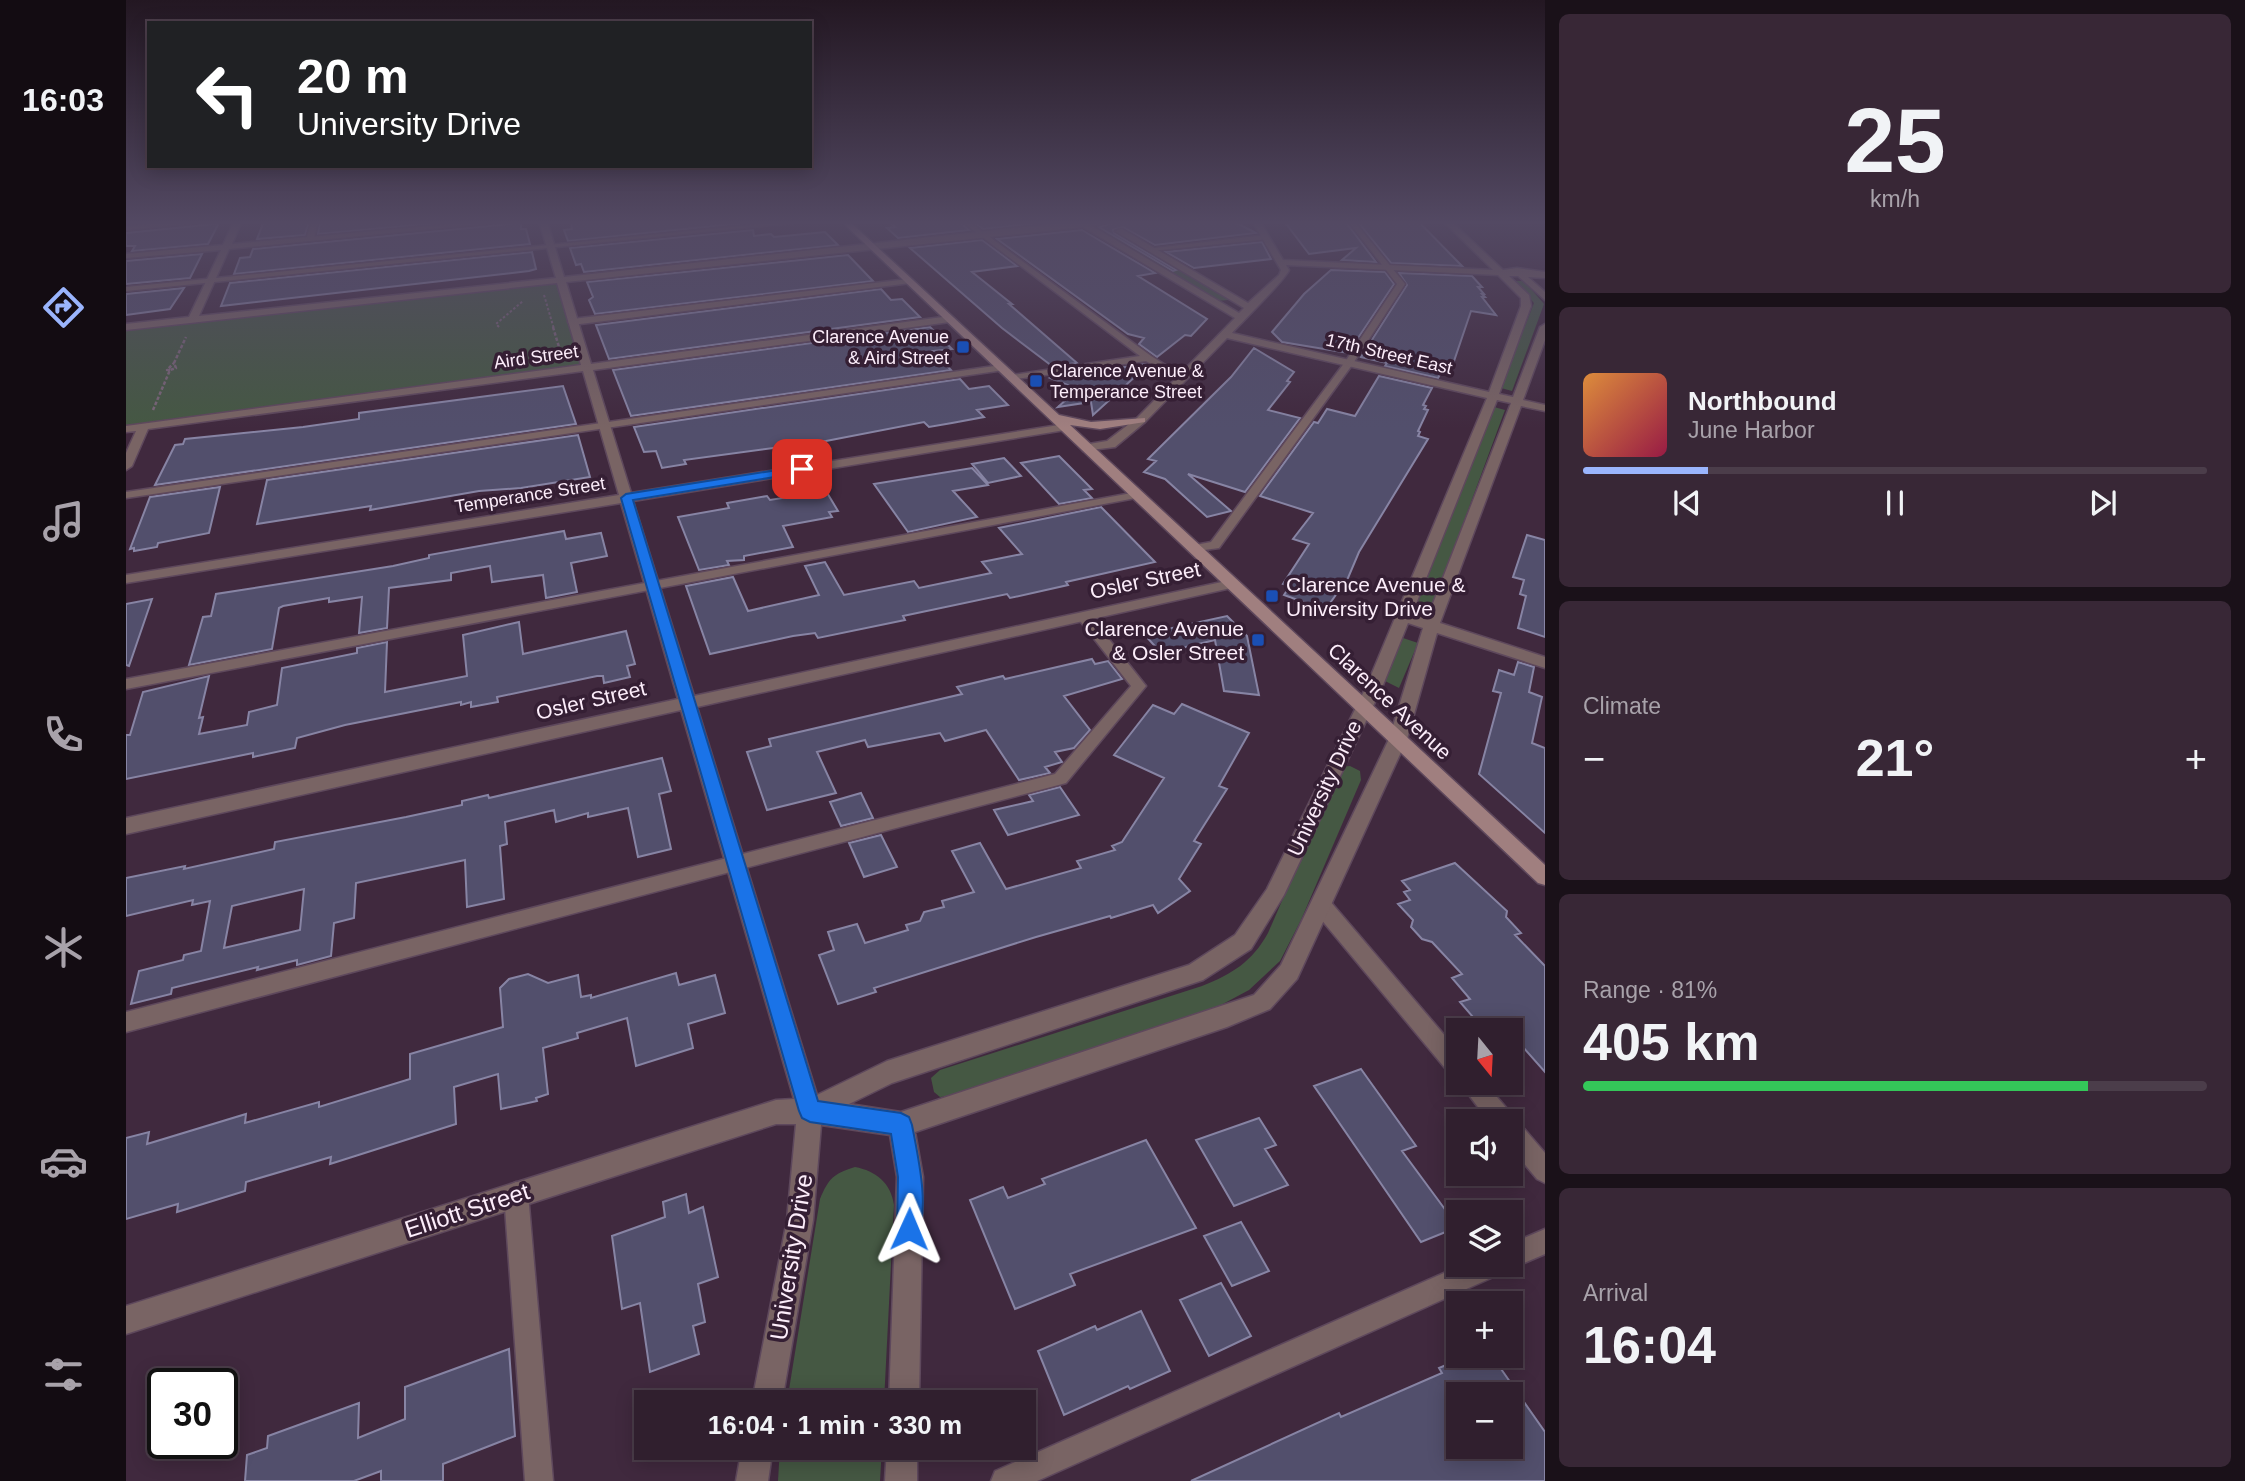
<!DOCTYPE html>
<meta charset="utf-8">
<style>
:root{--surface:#301f2e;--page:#382736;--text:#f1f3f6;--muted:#a8a2aa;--line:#4b3d4a;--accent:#9ab5fd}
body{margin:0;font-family:Helvetica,sans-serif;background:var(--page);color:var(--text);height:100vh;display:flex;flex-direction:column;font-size:26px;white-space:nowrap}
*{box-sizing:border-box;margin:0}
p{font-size:23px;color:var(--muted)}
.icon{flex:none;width:38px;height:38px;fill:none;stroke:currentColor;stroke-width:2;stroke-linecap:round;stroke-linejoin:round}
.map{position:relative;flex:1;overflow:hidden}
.side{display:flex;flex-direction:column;gap:14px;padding:14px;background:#1a1119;width:700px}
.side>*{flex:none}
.hud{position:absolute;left:21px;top:21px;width:665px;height:147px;border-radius:0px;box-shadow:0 4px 18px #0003,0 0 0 2px var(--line);background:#202124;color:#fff;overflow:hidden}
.needle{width:46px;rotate:162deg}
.tools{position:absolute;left:1320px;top:1018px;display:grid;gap:14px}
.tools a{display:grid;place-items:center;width:77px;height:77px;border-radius:0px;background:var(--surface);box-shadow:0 4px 18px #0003,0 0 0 2px var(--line);font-size:35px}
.speed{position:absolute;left:21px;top:1368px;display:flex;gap:14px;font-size:35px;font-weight:700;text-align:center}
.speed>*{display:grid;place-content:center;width:91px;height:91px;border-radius:50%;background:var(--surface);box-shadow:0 4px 18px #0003,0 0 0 2px var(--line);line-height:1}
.speed .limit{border:4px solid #111;border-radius:10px;background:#fff;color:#111}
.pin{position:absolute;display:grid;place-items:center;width:60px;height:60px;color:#fff;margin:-30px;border-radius:14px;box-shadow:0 4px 10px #0006}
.me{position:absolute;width:77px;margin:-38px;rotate:1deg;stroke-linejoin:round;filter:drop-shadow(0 0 5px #0008)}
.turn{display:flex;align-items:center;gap:24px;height:147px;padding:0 35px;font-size:32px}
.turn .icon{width:91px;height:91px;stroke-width:2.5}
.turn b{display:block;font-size:49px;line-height:60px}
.big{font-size:52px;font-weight:800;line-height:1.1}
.side .tile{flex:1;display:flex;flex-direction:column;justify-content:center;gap:10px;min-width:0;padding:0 24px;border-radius:10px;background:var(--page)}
.side .dial{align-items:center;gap:0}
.dial b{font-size:91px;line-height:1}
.song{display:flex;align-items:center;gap:21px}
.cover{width:84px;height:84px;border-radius:10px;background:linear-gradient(135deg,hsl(30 70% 55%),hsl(340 70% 35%))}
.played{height:7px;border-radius:4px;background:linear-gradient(90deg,var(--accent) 20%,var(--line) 20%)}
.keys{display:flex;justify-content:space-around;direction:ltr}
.heat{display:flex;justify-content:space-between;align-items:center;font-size:38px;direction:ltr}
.charge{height:10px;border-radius:5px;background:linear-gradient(90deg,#34c759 81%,var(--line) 0)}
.trip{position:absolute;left:508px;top:1390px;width:402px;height:70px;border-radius:0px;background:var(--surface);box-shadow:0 4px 18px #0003,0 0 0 2px var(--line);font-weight:800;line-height:70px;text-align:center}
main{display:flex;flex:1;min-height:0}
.tab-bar{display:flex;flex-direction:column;width:126px;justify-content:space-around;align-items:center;background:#130c12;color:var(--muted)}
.tab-bar .icon{width:49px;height:49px}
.tab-bar .active{color:var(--accent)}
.tab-bar b{font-size:32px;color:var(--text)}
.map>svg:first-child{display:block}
.green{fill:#455843}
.building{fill:#524f6c;stroke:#8784a4;stroke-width:2;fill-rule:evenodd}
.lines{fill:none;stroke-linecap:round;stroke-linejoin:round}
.lane-casing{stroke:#5e485c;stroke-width:3}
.street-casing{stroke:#5e485c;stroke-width:3}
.secondary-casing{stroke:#5e485c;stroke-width:3}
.path-far1{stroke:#7a6678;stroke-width:2;stroke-dasharray:2.5 2;stroke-linecap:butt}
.path{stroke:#7a6678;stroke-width:2.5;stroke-dasharray:3.5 2;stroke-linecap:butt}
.lane{fill:#796464;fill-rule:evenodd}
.street{fill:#796464;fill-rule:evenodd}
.secondary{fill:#a07f7f;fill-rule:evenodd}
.route{fill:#1a73e8;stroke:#114b97;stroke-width:2}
.transit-dot{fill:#1a4fb4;stroke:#351f34;stroke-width:2.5}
.labels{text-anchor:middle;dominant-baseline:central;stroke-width:7;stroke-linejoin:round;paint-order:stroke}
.far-poi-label{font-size:18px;fill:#fcedfa;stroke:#351f34;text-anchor:end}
.far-street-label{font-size:18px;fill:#fcedfa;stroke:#351f34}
.street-label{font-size:21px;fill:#fcedfa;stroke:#351f34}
.poi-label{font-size:21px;fill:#fcedfa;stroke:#351f34;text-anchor:start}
.near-street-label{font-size:24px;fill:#fcedfa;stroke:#351f34}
</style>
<main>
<nav class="tab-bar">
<b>16:03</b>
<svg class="icon active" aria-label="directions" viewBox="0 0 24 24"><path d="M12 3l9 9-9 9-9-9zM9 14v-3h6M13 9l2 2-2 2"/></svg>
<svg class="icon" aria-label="music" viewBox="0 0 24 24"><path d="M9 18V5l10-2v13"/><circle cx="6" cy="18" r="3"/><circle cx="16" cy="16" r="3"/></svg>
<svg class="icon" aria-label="phone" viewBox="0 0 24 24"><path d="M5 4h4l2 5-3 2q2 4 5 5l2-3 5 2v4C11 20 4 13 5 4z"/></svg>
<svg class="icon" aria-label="climate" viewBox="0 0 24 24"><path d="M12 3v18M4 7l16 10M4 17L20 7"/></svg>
<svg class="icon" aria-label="car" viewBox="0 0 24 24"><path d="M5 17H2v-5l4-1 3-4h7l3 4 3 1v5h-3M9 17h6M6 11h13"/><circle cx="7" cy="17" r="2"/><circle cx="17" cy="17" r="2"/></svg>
<svg class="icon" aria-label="filters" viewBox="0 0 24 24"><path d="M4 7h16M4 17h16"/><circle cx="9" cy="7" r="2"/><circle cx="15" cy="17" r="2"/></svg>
</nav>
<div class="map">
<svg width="1419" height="1481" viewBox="0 0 1419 1481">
<rect width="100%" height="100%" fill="#40293e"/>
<path class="green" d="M982,228l121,71 -1,1 -11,1 -120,-72z
M434,281l27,87 -461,60v-100z
M1389,281h9l20,23 -32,87 -11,-3 33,-85z
M1368,407l11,3 -72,195 -15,-3z
M1277,638l15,5 -19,45 -14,-7z
M1224,766l10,5 1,9 -60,140 -21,41 -31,29 -28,15 -271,91 -10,1 -6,-5 -3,-14 9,-8 262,-84c30,-12 50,-24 66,-53l72,-166z
M729,1167c21,4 36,16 39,38l-10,197h-97l33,-203c9,-21 13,-25 35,-32z
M654,1447h102l-2,34h-102z"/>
<path class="building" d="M91,221h3l-12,23 -76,7 3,-5h-9v-13l88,-9z
M138,221h45l-4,14 -48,4z
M194,221h140l-142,13z
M387,221h8v8h5l4,15 -296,30 6,-16 10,-1 3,-8 257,-25z
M459,221h168v1l-185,19 -4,-11 8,-1 -1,-7z
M762,221h71l10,9 -71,8 -11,-10 8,-1z
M846,221h85l-74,8z
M994,221h113l23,12 -101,12 -32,-18 -10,3 1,3 62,37 -3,1 -74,-44z
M1158,221h61l31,41 -34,-2 14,-12 -47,6z
M1231,221h61l44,45 -71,-3z
M627,230l1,6 17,-2 3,3 51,-5 13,13 -254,27 -3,-8 -5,1 -6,-17z
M956,230l73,43 -17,3 69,43 -16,17 -6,-1 -28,22 -18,-13 5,-6 -16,-4 -131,-95z
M856,240l35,26 -45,6 40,32h-3l68,59 -25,3 -50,-38 -92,-80z
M1136,242l9,17 -77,9 -28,-16z
M406,252l4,17 -7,2 -308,35 9,-23z
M76,254l-12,24 -64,6v-23z
M722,255l25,26 -278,33 -6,-14 4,-3 -6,-15z
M1205,270l54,2 9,12 -46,69 -66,-11 -10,-10 32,-38z
M1273,273l73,3 10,11h-4l6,7h-2l3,3h-3l14,18 -25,-4 -19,56 -7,-2 -7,13 -53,-12 2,-3 -26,-6 46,-72z
M58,288l-14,21 -44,6v-21z
M755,289l10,11 11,-1 18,18 -311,42 -13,-34z
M804,327l22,22 -19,2 18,19 -320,46 -18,-46z
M1128,348l40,24 -7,9 3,1 -22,28 32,8 -55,74 -57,-18 43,37 -24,6 -42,-38 -21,-7 12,-11 -8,-2 83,-82z
M1019,364l3,1 -55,50 -2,-13 -33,5 20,-18 -28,-11 2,-1 45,-7 9,3 5,-4z
M1253,376l53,12 -9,17 3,1 -2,3 4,1 -10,21 2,1 -2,4 10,3 -69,113 -11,26 -23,32 -41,-15 6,-9 -7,-2 26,-40 -16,-5 20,-26 -53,-17 54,-74 4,1 9,-14 28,7z
M834,379l9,10 20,-3 19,19 -31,5 7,7 -32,6 -23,4 -5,-5 -98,19 -142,19 2,4 -24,4 -6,-17 -12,1 -10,-25z
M437,386l13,38 -421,61 20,-40 8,-1 2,-5 118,-12 56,-8v-6z
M452,435l12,42 -69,11 -42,3 -109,19 1,-4 -114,18 10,-44z
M933,456l33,33 -8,1 8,8 -33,6 -38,-41z
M878,458l17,18 -33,7 -16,-19z
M846,468l16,17 -35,6 24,26 -69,15 -34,-48z
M94,487l-11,46 -51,10 -1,4 -23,4v-3l-4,1 20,-52z
M700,491l12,20 -9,1 3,5 -49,9 10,21 -49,9v4l-17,1 2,4 -30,5 -21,-53 51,-9 -2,-5 40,-7 3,4z
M975,507l54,55 -89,20 2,3 -58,13 -3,-4 -104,22 2,4 -87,18 -3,-5 -22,3 -83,18 -24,-68 47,-9 15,34 71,-16 -14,-29 20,-4 19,33 70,-14 5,7 72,-15 -9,-11 40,-8 -23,-26z
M438,531l2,8 35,-6 6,23 -36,7 6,29 -31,6 -3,-23 -51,7 -2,-16 -39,7v7l-62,8 -2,40 -28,5 3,-36 -33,5v-4l-46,8 -4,2 -7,41 -83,16 14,-48 8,-1 5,-22 177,-28 36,-8v-3z
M1401,535l18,5v97l-27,-9 8,-32 -6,-2 4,-14 -11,-3z
M26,599l-23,67 -3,-1v-61z
M1101,616l20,20 12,59 -35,-4 -9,-51 -54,13 -17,-19z
M393,622l4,32 103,-23 9,33 -8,2 3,11 -26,6 -1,-7h-6l-100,21 1,5 -27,5v-5l-10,3v-3l-116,23 -48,13 -2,10 -42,9v-4l-127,26v-44h4l13,-43 66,-16 -10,42 4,-1 -4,17 48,-9 2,-13 28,-7 5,-37 75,-15v-5l30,-6 -2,50 82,-16 -4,-41z
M966,659l3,5 13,-3 14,18 -58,17 26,34 -16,18 -19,4 7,10 -17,5 5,6 -31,7 -33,-50 -41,11 -5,-8 -72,14 -3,-7 -48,12 19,41 -69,17 -20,-58 24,-6 -2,-7 193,-45 -5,-7 46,-11 2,3z
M1392,662l16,5 -5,25 13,5 -10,46 13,5v85l-66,-59 22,-81 -8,-2 6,-21 15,5z
M1056,704l67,29 -30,53 8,3 -33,52 7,3 -22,35 11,12 -32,22 -5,-8 -42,13 -1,-2 -74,21 -162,51 2,4 -38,12 -19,-49 15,-5 -6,-18 29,-8 8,19 43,-13 -2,-5 14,-4 4,-9 20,-5 -2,-6 32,-9 -22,-41 28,-8 26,46 75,-21 -4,-7 38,-11 -3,-4 10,-4 42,-64 -50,-23 39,-50 21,9z
M536,758l9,33 -12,3 12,55 -33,8 -10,-49 -40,9v-4l-32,9 -2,-12 -49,12 2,22 -7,2 4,53 -37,8 -2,-47 -109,23 -2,35 -20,5 -3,33 -34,9v-5l-40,10 1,-3 -86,21 -1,6 -40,10 8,-33 44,-11 1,-5 17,-4 9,-50 -18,4 1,-5 -67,16v-38l59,-12 -1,3 90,-20 1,-7 131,-25 56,-12v-4l26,-6 1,3zM178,889l-4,41 -76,18 8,-42z
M934,787l19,28 -71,20 -14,-25 39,-9 -4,-6z
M735,793l12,25 -32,8 -11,-24z
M755,835l16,32 -33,10 -15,-34z
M1329,863l52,48 -1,6 15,16 -6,2 30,31v106l-23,-26 -12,4v-19h-25l-25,-29 10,-3 -18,-21 10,-4 -30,-32 -10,-3 -11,-12 2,-7 -15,-16 12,-4 -6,-8 6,-2 -8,-9z
M550,973l3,12 36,-10 10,38 -37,11 5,24 -57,18 -9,-48 -50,15 1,5 -35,10 5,46 -12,4 1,3 -36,8 -3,-35 -44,13 2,37 -126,40 1,-7 -85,25 -1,9 -68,21 1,-8 -52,15v-81l23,-6 -2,12 99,-30 -1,9 74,-21v5l91,-28v-25l93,-27 -3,-39 9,-9 19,-5 20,9 30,-8 3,22 10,-2v3z
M1235,1069l55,77 -14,5 56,76 -37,15 -107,-156z
M1133,1118l17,27 -11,4 23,36 -54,21 -38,-66z
M1020,1140l50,88 -126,46 5,11 -60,24 -45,-109 33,-13 5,11 37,-14 -3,-5z
M560,1194l3,19 14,-6 15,70 -20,7 7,38 -12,4 6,28 -49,18 -10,-69 -18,6 -10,-73 53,-19 -2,-15z
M1115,1222l28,49 -37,15 -28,-50z
M1095,1283l30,53 -42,20 -29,-56z
M1015,1311l29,60 -40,18 -2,-3 -64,29 -26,-64 57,-25 2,4z
M383,1349l6,87 -72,28v17h-62v-10l-27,10h-109l2,-26 20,-7 1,-12 91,-33 -1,35 47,-19v-32z
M1341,1356h25l53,76v49h-354l148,-68 2,4 101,-44 -3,-5zM1332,1395h52v52h-52z"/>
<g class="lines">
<defs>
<path id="lane" d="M64,221h24l-88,9v-4z
M186,221h6l-4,18 -4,2 -4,-2z
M665,221h20l-685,70v-4z
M835,221h7l183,135 16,10 22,8 -5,3 -23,-7 -15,-9 -137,19 -2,-2 5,-3 128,-19z
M1222,221h6l51,63 -53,81 -133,183 -29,4v-6l21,-4 134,-180 52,-78z
M1139,235l3,4 -118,12 -4,-2z
M782,279l3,4 -339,42 -4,-3 4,-3z
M875,365l3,1v4l-878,128v-6z
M1011,492l6,3 -2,2 -1015,192v-10z
M958,613l5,1 57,72 -80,97 -940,249v-20l929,-238 76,-88 -54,-69z
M1196,898l7,2 129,151v26l-8,-3 -135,-162 -2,-6 2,-6z
M1334,1083h25l60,70v30l-8,-4 -27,-32v-25h-21z
M390,1182l8,4 4,8 25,287h-28l-21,-287 4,-8z
M1419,1229v25l-35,15 -7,-3 -3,8 -463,207h-46l4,-10 467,-206h48v-21z"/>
<path id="street" d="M108,221h8l-10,23 253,-23h25l-281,28 -30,67 357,-38 -17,-57h8l17,56 514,-56h39l-25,5 147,87 5,-5 -129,-77 7,-2 126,74 31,-28 2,-5 -29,-49h8l23,39 210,10 -50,-49h8l52,49 14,-2 28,4v6l-17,-1 17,15v8l-27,-24h-9l20,19 2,11 -32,88 14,3 27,-70 5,-3v16l-22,60 22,5v6l-24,-5 -81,217 105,34v11l-108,-35 -30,106 -110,240 -27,30 -43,18 -312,105 8,45 -4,225h-30l8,-225 -7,-42 -69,-10 -8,95 -31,182h-30l35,-182 9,-96h-20l-650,210v-28l650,-206 18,-1 -113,-389 -555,124v-16l552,-119 -57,-196 -495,80v-8l493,-80 -36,-124 -435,58 -16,37 -6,4v-17l10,-22 -10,1v-6l455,-61 -24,-82 -431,47v-6l63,-7 32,-67 -95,8v-4l97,-9zM957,227l152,91 -98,100 -30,23 -24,4v6l32,-4 30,-25 82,-84 260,60 -120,287 -100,204 -32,46 -46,30 -302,96 -70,34 -120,-388 534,-119 7,-4 -7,-4 -537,116 -61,-195 432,-71 6,-3 -6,-3 -434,69 -38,-123 357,-48 5,-3 -5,-3 -359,48 -25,-82zM1160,265l212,10 23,23v8l-32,86 -257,-59c10,-11 54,-54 57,-63zM1371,400l14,3 -84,216 -15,-5zM1282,623l15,5 -34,111 -108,226 -27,30 -353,117 -52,-8 43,-21 311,-103 48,-31 33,-54 99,-210z
M616,1447h31l-5,34h-32z
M761,1447h30v34h-32z"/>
<path id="secondary" d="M715,221h8l210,194 32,7 54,-4v4l-45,7 -30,-4 475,440v20l-7,-2z"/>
</defs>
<use href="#lane" class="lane-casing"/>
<use href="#street" class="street-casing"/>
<use href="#secondary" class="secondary-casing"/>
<path class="path-far1" d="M418,295l10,34
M373,327l-3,-3 27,-23"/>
<path class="path" d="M427,327l9,30
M44,370h-3l7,-7
M27,410l17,-40 6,-2 -2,-5 12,-26"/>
<use href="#lane" class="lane"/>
<use href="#street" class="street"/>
<use href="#secondary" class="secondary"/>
</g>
<linearGradient id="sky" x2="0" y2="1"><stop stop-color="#231722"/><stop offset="0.52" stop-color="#534963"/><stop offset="1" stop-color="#534963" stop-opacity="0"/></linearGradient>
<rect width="1419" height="428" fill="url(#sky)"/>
<path class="route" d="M676,466l6,3 -2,3 -173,28 185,601 83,12 8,4 3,8c6,32 18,82 5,112l-8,4 -9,-4 -3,-8 1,-52 -7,-43 -81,-12 -8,-4 -3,-7 -178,-613 5,-4z"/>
<g class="transit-dot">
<rect x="830" y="340" width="14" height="14" rx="3.5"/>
<rect x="903" y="374" width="14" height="14" rx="3.5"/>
<rect x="1139" y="589" width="14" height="14" rx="3.5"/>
<rect x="1125" y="633" width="14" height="14" rx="3.5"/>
</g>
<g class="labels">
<g class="far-poi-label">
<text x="823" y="337">Clarence Avenue<tspan x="823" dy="21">&amp; Aird Street</tspan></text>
<text x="924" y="371" text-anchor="start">Clarence Avenue &amp;<tspan x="924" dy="21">Temperance Street</tspan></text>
</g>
<g class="far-street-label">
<text transform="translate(1263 354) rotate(13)">17th Street East</text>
<text transform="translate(410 357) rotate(-8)">Aird Street</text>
<text transform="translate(404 495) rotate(-9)">Temperance Street</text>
</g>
<g class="street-label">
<text transform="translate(1019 580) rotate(-12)">Osler Street</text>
<text transform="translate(465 700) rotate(-13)">Osler Street</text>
<text transform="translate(1264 701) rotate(43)">Clarence Avenue</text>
<text transform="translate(1198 788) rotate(-65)">University Drive</text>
</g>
<g class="poi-label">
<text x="1160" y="584">Clarence Avenue &amp;<tspan x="1160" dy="24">University Drive</tspan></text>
<text x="1118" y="628" text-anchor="end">Clarence Avenue<tspan x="1118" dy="24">&amp; Osler Street</tspan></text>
</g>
<g class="near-street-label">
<text transform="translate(341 1210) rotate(-18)">Elliott Street</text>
<text transform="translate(665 1257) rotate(-81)">University Drive</text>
</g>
</g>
</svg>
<div class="tools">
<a><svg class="needle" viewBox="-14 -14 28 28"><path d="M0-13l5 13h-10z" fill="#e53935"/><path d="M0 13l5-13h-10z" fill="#a8a2aa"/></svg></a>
<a><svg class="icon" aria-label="sound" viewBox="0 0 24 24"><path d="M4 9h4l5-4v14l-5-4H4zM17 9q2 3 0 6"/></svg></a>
<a><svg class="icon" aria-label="layers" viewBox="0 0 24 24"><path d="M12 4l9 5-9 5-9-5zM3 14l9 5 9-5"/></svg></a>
<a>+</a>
<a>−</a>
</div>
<div class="speed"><div class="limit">30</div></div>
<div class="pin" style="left:676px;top:469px;background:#d93025"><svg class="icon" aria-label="arrive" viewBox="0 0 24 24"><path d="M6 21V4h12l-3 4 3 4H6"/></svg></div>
<svg class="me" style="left:783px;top:1229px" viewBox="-20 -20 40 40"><path d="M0-17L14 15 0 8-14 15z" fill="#1a73e8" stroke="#fff" stroke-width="4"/></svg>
<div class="trip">16:04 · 1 min · 330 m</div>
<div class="hud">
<div class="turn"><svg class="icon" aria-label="left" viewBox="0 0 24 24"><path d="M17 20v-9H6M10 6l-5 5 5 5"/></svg><div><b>20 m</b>University Drive</div></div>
</div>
</div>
<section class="side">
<div class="tile dial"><b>25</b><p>km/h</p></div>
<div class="tile">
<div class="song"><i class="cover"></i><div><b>Northbound</b><p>June Harbor</p></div></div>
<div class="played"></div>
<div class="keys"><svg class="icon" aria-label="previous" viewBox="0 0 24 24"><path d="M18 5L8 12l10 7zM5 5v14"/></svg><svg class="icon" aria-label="pause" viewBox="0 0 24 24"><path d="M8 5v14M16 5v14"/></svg><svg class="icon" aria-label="next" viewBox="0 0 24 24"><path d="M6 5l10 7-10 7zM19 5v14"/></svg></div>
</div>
<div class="tile"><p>Climate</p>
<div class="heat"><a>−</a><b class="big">21°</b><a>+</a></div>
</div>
<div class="tile"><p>Range · 81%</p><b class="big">405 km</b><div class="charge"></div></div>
<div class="tile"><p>Arrival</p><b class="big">16:04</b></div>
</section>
</main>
